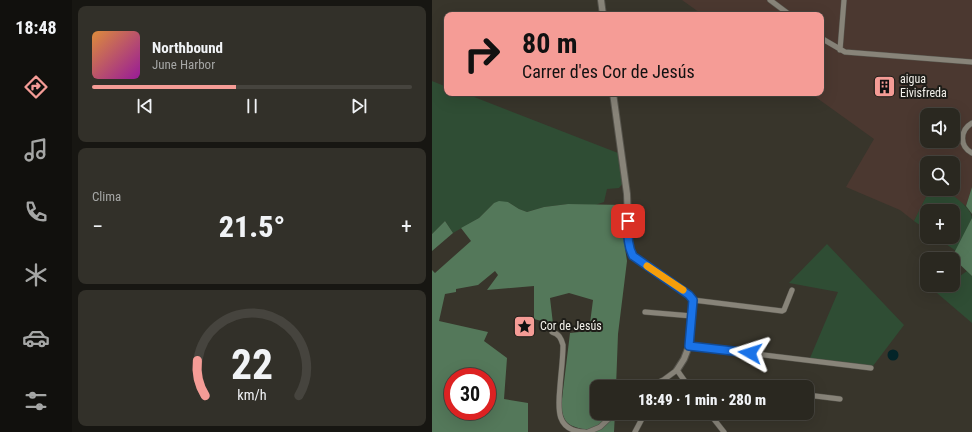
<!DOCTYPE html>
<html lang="es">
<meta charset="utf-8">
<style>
:root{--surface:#2a2820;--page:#323029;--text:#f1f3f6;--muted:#a5a6a5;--line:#46443e;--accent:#f59c96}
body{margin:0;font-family:"Roboto Condensed",sans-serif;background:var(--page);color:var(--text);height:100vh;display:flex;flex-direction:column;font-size:15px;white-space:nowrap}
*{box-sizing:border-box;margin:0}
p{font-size:13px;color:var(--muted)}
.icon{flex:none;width:22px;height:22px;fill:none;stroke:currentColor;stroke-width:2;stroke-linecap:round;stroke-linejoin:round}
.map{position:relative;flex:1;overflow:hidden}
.sheet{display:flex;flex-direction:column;gap:6px;padding:6px;background:#171612;width:360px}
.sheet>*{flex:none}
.hud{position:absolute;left:12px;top:12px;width:380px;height:84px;border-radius:8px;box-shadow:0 4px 16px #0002,0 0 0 1px var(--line);background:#f59c96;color:#111;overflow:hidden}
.fabs{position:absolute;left:488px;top:108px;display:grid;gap:8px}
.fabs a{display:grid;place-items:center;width:40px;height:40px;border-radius:8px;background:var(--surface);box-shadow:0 4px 16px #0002,0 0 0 1px var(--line);font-size:20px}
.speed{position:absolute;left:12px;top:368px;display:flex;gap:8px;font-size:20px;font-weight:700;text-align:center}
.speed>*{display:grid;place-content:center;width:52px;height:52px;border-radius:50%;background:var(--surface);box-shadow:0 4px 16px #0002,0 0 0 1px var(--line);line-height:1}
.speed .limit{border:6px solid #d22;background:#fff;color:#111}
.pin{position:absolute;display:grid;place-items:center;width:34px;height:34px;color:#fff;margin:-17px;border-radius:8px;box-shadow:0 2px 6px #0006}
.me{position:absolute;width:44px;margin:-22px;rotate:276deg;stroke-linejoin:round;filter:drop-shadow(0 0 3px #0008)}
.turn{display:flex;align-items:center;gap:14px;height:84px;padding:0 12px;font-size:18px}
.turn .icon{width:52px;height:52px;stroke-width:2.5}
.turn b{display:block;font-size:28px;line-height:34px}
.big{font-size:30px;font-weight:800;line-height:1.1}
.sheet .card{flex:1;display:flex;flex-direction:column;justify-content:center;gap:6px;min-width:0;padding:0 14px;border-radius:8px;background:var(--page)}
.sheet .dial{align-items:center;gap:0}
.dial svg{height:104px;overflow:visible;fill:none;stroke:var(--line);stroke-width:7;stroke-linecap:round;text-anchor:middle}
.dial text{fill:var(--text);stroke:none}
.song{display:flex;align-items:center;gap:12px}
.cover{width:48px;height:48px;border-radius:6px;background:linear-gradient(135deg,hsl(30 70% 55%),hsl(300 70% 35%))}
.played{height:4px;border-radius:2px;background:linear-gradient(90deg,var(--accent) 45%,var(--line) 45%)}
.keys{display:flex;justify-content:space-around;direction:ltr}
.heat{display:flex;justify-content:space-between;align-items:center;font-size:22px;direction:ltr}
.trip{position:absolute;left:158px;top:380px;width:224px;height:40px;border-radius:8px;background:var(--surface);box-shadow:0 4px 16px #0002,0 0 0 1px var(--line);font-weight:800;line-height:40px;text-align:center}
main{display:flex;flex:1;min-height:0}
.dock{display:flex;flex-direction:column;width:72px;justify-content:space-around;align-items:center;background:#11100d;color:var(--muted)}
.dock .icon{width:28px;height:28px}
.dock .on{color:var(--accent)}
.dock b{font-size:18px;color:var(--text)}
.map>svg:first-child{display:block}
.industrial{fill:#4b3830;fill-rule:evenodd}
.green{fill:#2f4d34}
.forest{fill:#54785a;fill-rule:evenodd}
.water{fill:#042529}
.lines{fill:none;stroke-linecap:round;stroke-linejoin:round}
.minor-casing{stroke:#56544c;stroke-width:6}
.tertiary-casing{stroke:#56544c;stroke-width:8}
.minor{stroke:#888479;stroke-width:5}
.tertiary{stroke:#888479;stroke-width:6}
.route-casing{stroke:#114b97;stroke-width:10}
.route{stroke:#1a73e8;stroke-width:7}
.slow{stroke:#f59e0b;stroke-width:7}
.labels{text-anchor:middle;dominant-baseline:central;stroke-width:4;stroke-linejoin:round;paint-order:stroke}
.poi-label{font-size:12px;fill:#f3f1eb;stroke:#1e1d18;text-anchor:start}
</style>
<main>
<nav class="dock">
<b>18:48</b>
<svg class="icon on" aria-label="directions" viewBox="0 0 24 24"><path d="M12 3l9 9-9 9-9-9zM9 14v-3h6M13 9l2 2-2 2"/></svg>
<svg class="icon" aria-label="music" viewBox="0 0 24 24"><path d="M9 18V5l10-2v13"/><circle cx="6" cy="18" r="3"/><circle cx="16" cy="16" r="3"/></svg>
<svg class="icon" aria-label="phone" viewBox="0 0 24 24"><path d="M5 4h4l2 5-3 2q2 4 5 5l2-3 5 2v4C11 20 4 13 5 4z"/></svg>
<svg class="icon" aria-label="climate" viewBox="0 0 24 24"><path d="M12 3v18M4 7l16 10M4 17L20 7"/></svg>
<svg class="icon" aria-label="car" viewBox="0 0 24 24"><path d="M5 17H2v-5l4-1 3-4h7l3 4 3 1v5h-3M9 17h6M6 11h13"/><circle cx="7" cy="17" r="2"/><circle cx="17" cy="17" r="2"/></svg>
<svg class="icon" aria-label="filters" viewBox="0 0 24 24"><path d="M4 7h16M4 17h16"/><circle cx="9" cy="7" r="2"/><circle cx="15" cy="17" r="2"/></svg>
</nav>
<section class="sheet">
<div class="card">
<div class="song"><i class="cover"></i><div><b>Northbound</b><p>June Harbor</p></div></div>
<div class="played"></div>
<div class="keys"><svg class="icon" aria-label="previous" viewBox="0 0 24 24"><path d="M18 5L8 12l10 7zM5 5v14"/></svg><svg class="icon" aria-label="pause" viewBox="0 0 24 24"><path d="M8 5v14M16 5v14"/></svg><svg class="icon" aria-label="next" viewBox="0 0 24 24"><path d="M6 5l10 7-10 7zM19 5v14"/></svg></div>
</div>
<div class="card"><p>Clima</p>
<div class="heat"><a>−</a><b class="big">21.5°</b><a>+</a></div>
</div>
<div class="card dial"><svg viewBox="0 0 100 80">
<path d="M14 69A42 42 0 1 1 86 69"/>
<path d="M14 69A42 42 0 0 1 8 42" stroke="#f59c96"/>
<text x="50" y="56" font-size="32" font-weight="700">22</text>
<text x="50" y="72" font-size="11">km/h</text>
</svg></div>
</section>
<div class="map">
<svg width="540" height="432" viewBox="0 0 540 432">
<rect width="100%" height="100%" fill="#38352b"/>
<path class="industrial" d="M250,0h290v187l-6,19 -24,-17h11v-26h-26v26h3l-16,32 -14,-11 -54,-23 28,-48 -64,-46h11v-78h-118zM495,115h26v26h-26z"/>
<path class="green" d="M0,81l15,6v6h17l154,60 5,30 -4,5 -12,1 -3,13 -9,3 -27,-1 -24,3 -17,5 -8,-3 -11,-7 -14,1 -15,15 -26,15 -8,-12 -13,13z
M498,189c4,0 10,-1 13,1 9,3 29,19 29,28l-16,33 -20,-14h17v-26h-26v19l-13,-9z
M395,244l77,81 -31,41 -63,-8 28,-66 -49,-9z
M535,271l5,5v47l-35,-30 11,-8h5v-4z"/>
<path class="forest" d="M540,187v27l-6,-8z
M67,201l9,1 11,7 8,3 17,-5 24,-3 57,1v43l2,13 -9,73 -2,53h-19v26h18l-1,19h-33l1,-3c-15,-4 -18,-7 -21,-22l9,-74 19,-2 4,-31 -24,-7 -19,5 3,26 -19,-5v-33l-47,4 11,-15 -3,-4 -17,14 -22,4v3l-11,2 -6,27 49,11 -4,9 23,17 -3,41 24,4v29h-96v-162l3,3 36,-32 -10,-13 18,-10 15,-15zM21,377h34v34h-34z
M540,218v58l-20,-19z
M13,221l8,12 -21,18v-17z"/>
<path class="water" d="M455.5 355a5.5 5.5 0 1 1 11 0a5.5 5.5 0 1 1-11 0Z"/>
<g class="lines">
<defs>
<path id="minor" d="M338,0l20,15
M389,38l24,14 127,10
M408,50l4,-50
M540,123c-12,7 -13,23 0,30
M261,300l89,11 2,-1 8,-20
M213,312l47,4
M120,332c7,2 9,6 11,13 0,14 -2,27 -3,41 -2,22 -5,45 25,46
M257,346l182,22
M254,383l4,-1 50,5
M221,387l8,-6
M227,387l3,-6 15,-11 12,17
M375,395l33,4
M277,413l15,19
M156,432l12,-5 15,-14
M203,432l10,-19"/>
<path id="tertiary" d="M169,0l2,15
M181,93l14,101 2,54 4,8 5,4 51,35 4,5 -4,46 -5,13 -7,11"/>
</defs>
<use href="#minor" class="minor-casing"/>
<use href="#tertiary" class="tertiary-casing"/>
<use href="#minor" class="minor"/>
<use href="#tertiary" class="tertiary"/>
</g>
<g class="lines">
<defs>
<path id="route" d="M196,221c0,12 -1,24 5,35l56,39 4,5 -4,46 61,7"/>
</defs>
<use href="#route" class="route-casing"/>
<use href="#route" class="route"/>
<path class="slow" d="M215,266l36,24"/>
</g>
<defs>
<symbol id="building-square" viewBox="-11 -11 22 22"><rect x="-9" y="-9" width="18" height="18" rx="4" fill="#f59c96" stroke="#1e1d18"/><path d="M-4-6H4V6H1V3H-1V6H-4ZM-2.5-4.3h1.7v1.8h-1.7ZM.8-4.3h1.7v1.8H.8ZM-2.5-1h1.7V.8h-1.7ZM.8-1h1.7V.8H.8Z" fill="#111"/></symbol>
<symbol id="sight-square" viewBox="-11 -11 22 22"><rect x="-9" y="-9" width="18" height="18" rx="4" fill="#f59c96" stroke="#1e1d18"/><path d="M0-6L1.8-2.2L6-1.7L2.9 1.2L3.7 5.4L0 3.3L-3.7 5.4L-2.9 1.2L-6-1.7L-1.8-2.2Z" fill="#111"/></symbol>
</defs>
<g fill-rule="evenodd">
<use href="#building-square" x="440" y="74" width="25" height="25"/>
<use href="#sight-square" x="80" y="314" width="25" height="25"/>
</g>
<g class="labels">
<g class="poi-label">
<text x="468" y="79">aigua<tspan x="468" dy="14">Eivisfreda</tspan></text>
<text x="108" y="326">Cor de Jesús</text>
</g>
</g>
</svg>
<div class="fabs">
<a><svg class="icon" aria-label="sound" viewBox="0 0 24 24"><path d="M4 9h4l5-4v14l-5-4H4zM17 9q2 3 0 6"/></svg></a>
<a><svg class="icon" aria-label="search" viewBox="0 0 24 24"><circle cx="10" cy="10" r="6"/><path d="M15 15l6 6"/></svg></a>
<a>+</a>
<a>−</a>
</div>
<div class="speed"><div class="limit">30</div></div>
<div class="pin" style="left:196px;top:221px;background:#d93025"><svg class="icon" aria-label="arrive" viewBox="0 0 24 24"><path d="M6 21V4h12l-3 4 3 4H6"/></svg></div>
<svg class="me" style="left:318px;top:353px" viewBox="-20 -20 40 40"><path d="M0-17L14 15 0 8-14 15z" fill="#1a73e8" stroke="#fff" stroke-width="4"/></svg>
<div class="trip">18:49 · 1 min · 280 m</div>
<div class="hud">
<div class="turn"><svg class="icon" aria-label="right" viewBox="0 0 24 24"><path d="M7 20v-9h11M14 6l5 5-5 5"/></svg><div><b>80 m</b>Carrer d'es Cor de Jesús</div></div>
</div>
</div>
</main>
